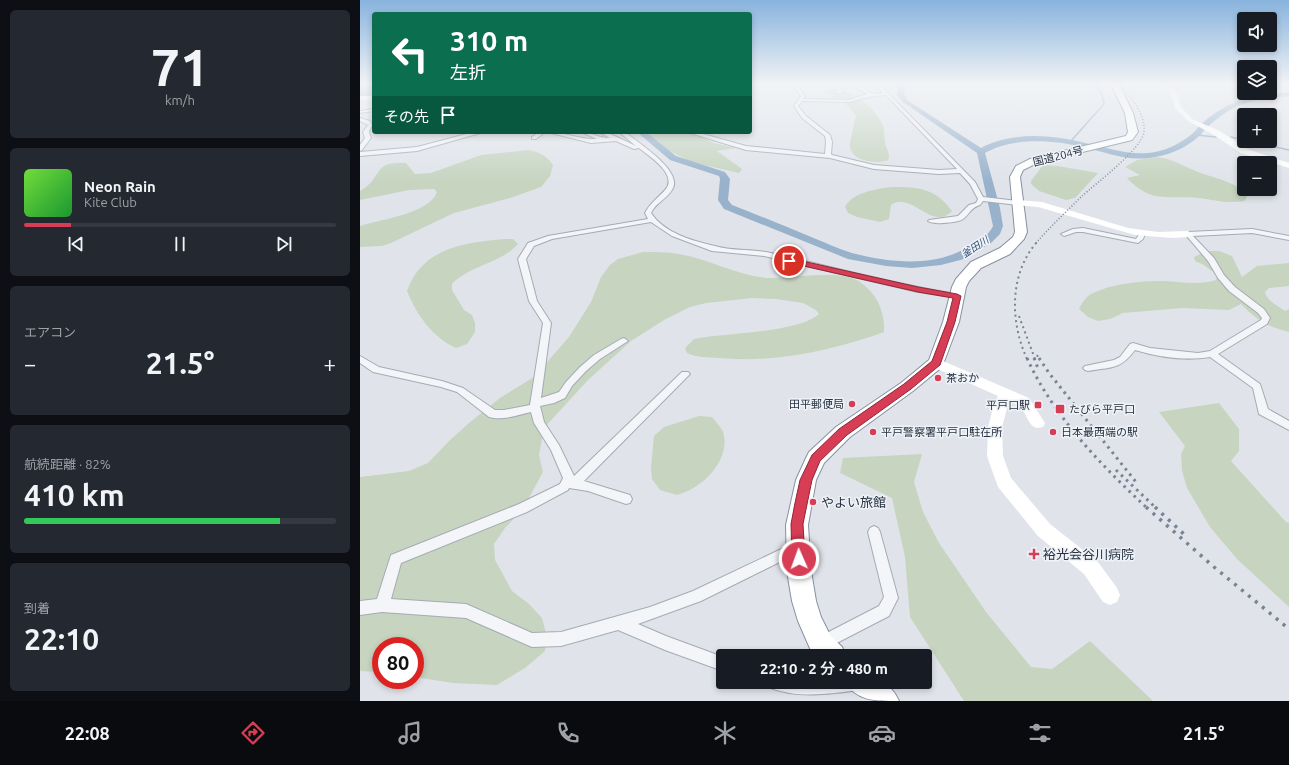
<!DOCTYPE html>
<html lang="ja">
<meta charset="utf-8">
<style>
:root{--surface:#171b24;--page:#242831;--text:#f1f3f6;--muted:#9ea1a6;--line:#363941;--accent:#d73d55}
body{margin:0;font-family:Ubuntu,"Noto Sans JP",sans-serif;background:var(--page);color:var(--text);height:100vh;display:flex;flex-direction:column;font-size:15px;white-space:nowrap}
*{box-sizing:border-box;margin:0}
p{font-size:13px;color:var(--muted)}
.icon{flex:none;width:22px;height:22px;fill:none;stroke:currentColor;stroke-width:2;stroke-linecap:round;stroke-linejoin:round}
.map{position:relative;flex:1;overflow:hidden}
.sheet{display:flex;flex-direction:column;gap:10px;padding:10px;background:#0d0f14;width:360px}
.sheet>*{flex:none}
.guide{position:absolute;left:12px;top:12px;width:380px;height:122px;border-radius:4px;box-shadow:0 2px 6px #0003;background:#0b6e4f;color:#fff;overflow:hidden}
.controls{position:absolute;left:877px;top:12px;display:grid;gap:8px}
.controls a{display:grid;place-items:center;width:40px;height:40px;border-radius:4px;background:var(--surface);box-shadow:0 2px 6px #0003;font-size:20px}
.speed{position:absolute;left:12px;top:637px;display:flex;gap:8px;font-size:20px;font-weight:700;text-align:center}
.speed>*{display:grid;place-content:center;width:52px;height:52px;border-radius:50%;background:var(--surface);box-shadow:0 2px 6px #0003;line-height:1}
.speed .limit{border:6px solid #d22;background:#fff;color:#111}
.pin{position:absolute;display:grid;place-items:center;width:34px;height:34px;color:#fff;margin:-17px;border:2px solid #fff;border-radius:50%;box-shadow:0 1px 4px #0007}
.me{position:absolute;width:44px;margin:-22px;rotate:358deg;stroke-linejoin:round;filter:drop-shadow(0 0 3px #0008)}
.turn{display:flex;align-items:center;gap:14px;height:84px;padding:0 12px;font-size:18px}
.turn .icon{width:52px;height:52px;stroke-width:2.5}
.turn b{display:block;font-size:28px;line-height:34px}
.then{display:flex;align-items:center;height:38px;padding:0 12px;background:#0003;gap:8px;font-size:15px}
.big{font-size:30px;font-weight:600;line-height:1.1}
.sheet .tile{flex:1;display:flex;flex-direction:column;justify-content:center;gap:6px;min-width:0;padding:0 14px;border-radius:6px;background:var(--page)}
.sheet .dial{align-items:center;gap:0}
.dial b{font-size:52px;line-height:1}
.song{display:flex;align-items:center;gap:12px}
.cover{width:48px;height:48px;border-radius:6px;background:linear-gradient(135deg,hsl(100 70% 55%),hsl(130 70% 35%))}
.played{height:4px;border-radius:2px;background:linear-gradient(90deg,var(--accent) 15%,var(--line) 15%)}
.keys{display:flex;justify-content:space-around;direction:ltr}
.heat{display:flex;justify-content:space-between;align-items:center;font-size:22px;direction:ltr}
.charge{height:6px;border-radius:3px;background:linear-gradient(90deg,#34c759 82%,var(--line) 0)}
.trip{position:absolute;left:356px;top:649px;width:216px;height:40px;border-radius:4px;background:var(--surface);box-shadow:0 2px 6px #0003;font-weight:600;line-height:40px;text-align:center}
.menu{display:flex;height:64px;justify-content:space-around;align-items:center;background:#090b0e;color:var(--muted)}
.menu .icon{width:28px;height:28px}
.menu .current{color:var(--accent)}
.menu b{font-size:18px;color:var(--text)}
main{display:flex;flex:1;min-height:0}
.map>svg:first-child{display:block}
.green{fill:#c6d4c0}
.water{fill:#98b2cc}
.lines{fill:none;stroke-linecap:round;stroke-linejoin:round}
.stream{stroke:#98b2cc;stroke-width:1.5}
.river{fill:#98b2cc;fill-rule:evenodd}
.street-casing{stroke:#a5abb4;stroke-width:2}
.highway-casing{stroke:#8691a1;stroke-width:2}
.street{fill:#f3f5f8;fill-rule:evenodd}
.secondary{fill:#fff;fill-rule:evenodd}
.highway{fill:#fff;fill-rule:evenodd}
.rail-far3{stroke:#788394;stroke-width:1.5;stroke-dasharray:1 2;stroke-linecap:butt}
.rail-far2{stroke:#788394;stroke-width:2;stroke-dasharray:2 3.5;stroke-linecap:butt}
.rail-far1{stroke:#788394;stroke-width:3;stroke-dasharray:2.5 4.5;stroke-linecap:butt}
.rail{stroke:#788394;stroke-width:3.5;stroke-dasharray:3 6;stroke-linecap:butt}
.route{fill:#d73d55;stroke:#8c2837}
.poi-dot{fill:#d73d55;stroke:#eff3f7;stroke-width:1.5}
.labels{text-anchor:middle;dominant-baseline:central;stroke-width:3;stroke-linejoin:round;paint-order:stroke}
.far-water-label{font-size:10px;font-style:italic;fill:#2f5079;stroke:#eff3f7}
.street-label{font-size:11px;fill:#273142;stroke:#eff3f7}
.poi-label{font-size:11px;fill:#273142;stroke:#eff3f7;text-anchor:start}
.near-poi-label{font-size:13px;fill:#273142;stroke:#eff3f7;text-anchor:start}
</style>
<main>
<section class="sheet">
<div class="tile dial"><b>71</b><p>km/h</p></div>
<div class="tile">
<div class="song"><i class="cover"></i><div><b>Neon Rain</b><p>Kite Club</p></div></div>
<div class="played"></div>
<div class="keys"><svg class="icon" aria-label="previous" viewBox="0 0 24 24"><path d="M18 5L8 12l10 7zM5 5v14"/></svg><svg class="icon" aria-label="pause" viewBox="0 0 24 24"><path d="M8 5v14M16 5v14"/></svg><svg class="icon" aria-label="next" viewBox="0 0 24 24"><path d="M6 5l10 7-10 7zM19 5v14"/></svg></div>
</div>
<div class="tile"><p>エアコン</p>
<div class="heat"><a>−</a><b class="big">21.5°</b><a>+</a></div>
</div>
<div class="tile"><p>航続距離 · 82%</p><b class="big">410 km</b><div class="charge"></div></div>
<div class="tile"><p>到着</p><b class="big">22:10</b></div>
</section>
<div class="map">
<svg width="929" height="701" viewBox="0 0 929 701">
<rect width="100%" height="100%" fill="#e0e4ea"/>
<path class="green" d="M471,89c18,-1 44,18 51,35 3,5 2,13 3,18 1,7 6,12 3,18 -11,4 -35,2 -38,-13 -1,-5 5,-24 6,-32l-12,-13 -18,-8v-4z
M284,132h46l24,11 22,5 -19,3 25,18 -3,4 -48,-11 -23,-12z
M168,150c11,2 18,5 25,15l-3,11 -9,11 -31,11 -56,15 -63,30 -9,3 -22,1v-21c21,-7 69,-12 77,-34l-3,-3 -25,1 -49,10v-9c25,-14 10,-30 46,-28l9,11 16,-1 50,-18z
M797,157c15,2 27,9 41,15 13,5 44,11 49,25l-3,4c-18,3 -28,-1 -46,-3 -30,-3 -47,6 -71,-20l13,-3 -15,-8 12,-7z
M683,165l15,1 40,7 -23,25 -9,2 -27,-9 -8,-7v-3z
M532,187c27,0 43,1 60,24 -20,21 -41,-21 -61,-6l-2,14 -9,3 -23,-5 -9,-4 -3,-6c8,-15 32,-18 47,-20z
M144,239h9l5,5c-18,20 -48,21 -66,40v6l12,20 8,5 3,8v9l-8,12 -11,4c-24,-11 -39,-33 -49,-57 15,-43 56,-48 97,-52z
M847,251h12l13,5 10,21 15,-11 32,-3v23l-20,2 -4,4c2,9 13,14 20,19l4,-2v23c-23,-6 -32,-12 -48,-28l-12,6 -46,-2 -60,5 -13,6 -12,2 -10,-4 -9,-8c3,-6 7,-13 14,-16 19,-9 46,-12 67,-12 19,0 37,5 56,-1l1,-5 -13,-10 -9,-4 -1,-4z
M283,252c12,0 24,0 36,2 31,5 60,23 91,24 23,0 73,-9 90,4 17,12 25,29 24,50 -53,19 -108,31 -165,26 -11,-1 -22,0 -32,-5l-2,-5 9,-9c30,-6 104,-6 125,-25l-3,-4 -13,-7 -27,-4 -24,-1 -46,5 -16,4 -26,13 -33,21 -43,39 -44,48 -5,27 4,17 -20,37 -18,19 -11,16 1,16 17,31 17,13 13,14 5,19 -2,14 -20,17 -28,17 -44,-2 -38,-6v-31h-34v26l-21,-1v-194l49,-6 19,-8 21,-22 20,-18 31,-25 34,-21 35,-40 22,-35 10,-25 9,-12 8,-6z
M859,403l20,26v22l-8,10 55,61 3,1v84l-52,-48 -27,-32 -23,-39 -5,-17 -1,-17 4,-8 -26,-34z
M339,416l13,1c3,4 9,10 11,15 7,22 -11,45 -28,55 -6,4 -12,6 -18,8l-17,-5 -8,-11 -1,-11 3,-32 10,-9z
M562,454l-8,28 9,30 16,31 47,69 45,55 21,2 38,-28 63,60h-189l-54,-84 -5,-60 -13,-59 -52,-25 3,-15z"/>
<path class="water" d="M0,84h14v12h-14z"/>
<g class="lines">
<path class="stream" d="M836,135l20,2
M871,137l13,3
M888,141l41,9
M710,142l34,-38 -2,-10 -7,-10"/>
<path class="river" d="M539,84h6l-1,9 3,7 74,48c30,-17 73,-13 104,-5 21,4 41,12 63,10 15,-1 32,-9 44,-19 3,-2 5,-6 8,-9 7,-6 14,-12 22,-16 20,-12 44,-15 67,-17v4c-21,2 -42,4 -61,15 -8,5 -15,11 -22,17 -3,3 -5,7 -8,9 -13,12 -32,19 -49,21 -23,3 -44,-6 -66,-11 -30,-7 -70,-10 -98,6l15,55 3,18 -3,8 -9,9 -27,16 -23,6 -29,3 -26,-2 -38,-7 -124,-50 -6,-9 2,-21 -1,-3 -49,-16 -33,-28h9l30,24 49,16 5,7 -2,21 4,5c28,11 56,22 84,34 13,5 27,12 40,15 36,9 79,13 112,-7 10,-6 20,-10 25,-21l-16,-73 -74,-51 -6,-7z"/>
<defs>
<path id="street" d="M432,84h4l9,12 -2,3 46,1 18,-6 -13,-8 -1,-2h8l-2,1 13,9 11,-1 -8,-9h4l96,98 8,15 35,4 3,2 -3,2 -35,-4 -3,4c-10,3 -10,9 -17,14 -6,4 -30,6 -35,2l1,-1 29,-4 11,-11 7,-2 2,-4 -8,-15 -10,-11 -21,1 -65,-5 -44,-11 -84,-8 -59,-18h9l50,14 79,8 1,-12 -1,-6 -23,-18 -8,-12 7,-10zM526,95l71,74 -18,1 -65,-5 -42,-10 -1,-1 1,-12 -2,-7 -24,-19 -8,-10 4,-5 48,1c12,-4 23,-6 36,-7z
M470,84h5l9,8 -9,2v-2l4,-1z
M14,109v2l-14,2v-2z
M0,118l10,3 2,4 -3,7 2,6 -9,12 -2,1v-6l5,-7 -2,-6 5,-7 -8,-4z
M114,132h10l-67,19 -57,5v-4l57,-5z
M179,132h6l-9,7h-4v-2z
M187,132c17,0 34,8 50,7l-16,-7c11,0 19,7 29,6l-11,-6h7l30,14 -17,-14h6c12,10 57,38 48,56 -4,10 -17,14 -22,25 13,20 42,28 64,33 16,5 34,3 51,6 64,14 127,32 191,42l4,2 -4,2 -39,-6 -154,-36 -52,-5 -40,-15 -21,-14 -99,17 -18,7 -8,13 11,42 14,22 -10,75 18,-6 7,-10 14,-15 14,-12 27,-16 3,-1 4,3 -28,18 -14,12 -14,15 -7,12 -11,5 -14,3 4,16 15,23 15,31 108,-104h6l2,2 -106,107 46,14 2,4 -2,4 -4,1 -38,-13 -19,-3 -1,2 -41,22 -126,51 -10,36 75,5 66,29 29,-1 89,-25 43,-16 101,-48 4,-2 4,2 2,4 -2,4 -101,50 -63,23 28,12 57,21v14l-58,-21 -47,-20 -57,16 -29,1 -66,-29 -84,-6 -22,3v-14l17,-2 14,-44 128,-51 41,-20 3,-6 -12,-28 -17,-27 -3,-11c-13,3 -29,9 -42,5l-32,-25 -16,-5 -68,-15 -13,-9v-7l19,11 63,14 21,7 32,22h9l26,-5 13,-82 -14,-22 -11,-42 10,-16 20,-7 100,-17 -3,-6c5,-10 13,-15 20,-23 14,-15 -16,-34 -26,-42l-5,1 -18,-8 -25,2z
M723,228l53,11 4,-6 2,-1 3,2 -2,5 -5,4 -55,-11h-7l-12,4 -3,-2 12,-5z
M892,229l37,7v4l-37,-7 -59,3 21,22 10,17 11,12 29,22 6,9 -3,6 -49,30 42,30 8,25 21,12v9l-30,-16 -6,-26 -43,-31c-24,4 -52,0 -75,-7 -15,20 -24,17 -47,21l-3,-1 -2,-2 2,-2 29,-6 6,-3 10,-13 3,-1 17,5 48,5 12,-2 51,-31 1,-2 -4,-5 -29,-22 -11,-13 -10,-17 -23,-27 3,-2z
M514,526l4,2 2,4 18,66 -9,18 -62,32 -5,2 -5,-2 -2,-5 2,-5 62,-32 5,-9 -16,-65 2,-4z
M406,682h100v1l-2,5 -5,2c-31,4 -62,9 -91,-3z"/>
<path id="highway" d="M751,84h8l14,29 5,19 -6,8 -95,23 -14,7 -3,7 7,55 -3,7 -14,15 -29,14 -12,13 -3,6 -7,35 -17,45 -29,24 -63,46 -26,26 -8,17 -8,45 3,46 5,30 5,16 9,18 12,12 4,9h-31l-3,-3 -14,-32 -6,-20 -5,-30 -1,-46 10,-45 10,-22 3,-6 27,-25 65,-44 28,-23 14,-38 9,-35 4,-8 15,-17 29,-14 13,-11 2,-5 -5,-55 6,-11 14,-7 96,-23 2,-4 -3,-19z
M486,682c23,0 42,-6 53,19 -24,0 -43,0 -53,-19z"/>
</defs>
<use href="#street" class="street-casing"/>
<use href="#highway" class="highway-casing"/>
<use href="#street" class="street"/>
<path class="secondary" d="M801,84h7l8,7 5,16 11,12 28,12 27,18 42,14v5l-48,-15 -27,-18 -26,-14 -13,-13 -4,-15z
M0,96h14v4h-14z
M658,200l24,2 86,26 30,4 30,-1 5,3 -5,3 -15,1 -38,-3 -97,-28 -23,-2 -2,-2z
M576,358l93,40 16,25 -2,4c-15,5 -15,-14 -24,-21 -3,-2 -7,-3 -10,-5l-7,26 1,29 8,22 39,46 48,38 19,26 3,7 -3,7 -7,3 -7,-3 -19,-28 -46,-38 -40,-49 -11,-31 1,-29 6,-23 4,-8 -67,-30 -2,-3 2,-3z"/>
<use href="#highway" class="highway"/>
<path class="rail-far3" d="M676,243c14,-16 30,-31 45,-46 14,-13 61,-48 63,-65 2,-18 -14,-35 -24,-48"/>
<path class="rail-far2" d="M659,316l16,43
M677,355l2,4
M667,359c-17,-37 -18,-85 10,-117"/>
<path class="rail-far1" d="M667,358c26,58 74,107 120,150
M674,358l5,13
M679,358l10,15 87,109
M756,470l40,38"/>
<path class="rail" d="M786,507l68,60 75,62
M795,507l32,30"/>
</g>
<linearGradient id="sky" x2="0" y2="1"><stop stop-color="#88b3dd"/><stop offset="0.46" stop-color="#f1f3f6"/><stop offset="1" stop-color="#f1f3f6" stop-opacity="0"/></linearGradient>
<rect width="929" height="182" fill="url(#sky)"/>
<path class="route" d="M429,258l129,29 39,7 4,2 -6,26 -15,43 -29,24 -64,46 -27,26 -8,19 -9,44 2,35 -2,4 -4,2 -5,-2 -2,-4 -1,-35 4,-21 5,-23 12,-25 27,-26 65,-45 28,-23 15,-39 6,-24 -35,-6 -132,-30 -1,-1z"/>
<g class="poi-dot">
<circle cx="578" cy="378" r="4"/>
<circle cx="492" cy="404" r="4"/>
<rect x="674" y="401" width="8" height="8" rx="2"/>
<rect x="695" y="404" width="10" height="10" rx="2"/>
<circle cx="513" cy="432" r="4"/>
<circle cx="693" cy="432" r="4"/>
<circle cx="453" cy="502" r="4"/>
<path d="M672 548h4v4h4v4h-4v4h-4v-4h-4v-4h4z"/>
</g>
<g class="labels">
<g class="far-water-label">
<text transform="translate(615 247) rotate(-33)">釜田川</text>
</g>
<g class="street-label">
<text transform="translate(698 156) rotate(-14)">国道204号</text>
</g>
<g class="poi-label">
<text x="586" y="378">茶おか</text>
<text x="484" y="404" text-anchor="end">田平郵便局</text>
<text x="670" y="405" text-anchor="end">平戸口駅</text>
<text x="709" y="409">たびら平戸口</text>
<text x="521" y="432">平戸警察署平戸口駐在所</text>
<text x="701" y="432">日本最西端の駅</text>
</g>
<g class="near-poi-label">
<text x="461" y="502">やよい旅館</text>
<text x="683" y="554">裕光会谷川病院</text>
</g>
</g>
</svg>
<div class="controls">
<a><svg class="icon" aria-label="sound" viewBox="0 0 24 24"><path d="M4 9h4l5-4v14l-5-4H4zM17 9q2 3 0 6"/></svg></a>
<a><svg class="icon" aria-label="layers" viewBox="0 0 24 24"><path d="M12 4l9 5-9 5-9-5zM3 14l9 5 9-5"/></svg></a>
<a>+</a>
<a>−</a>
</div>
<div class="speed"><div class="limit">80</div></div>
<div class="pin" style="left:429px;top:261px;background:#d93025"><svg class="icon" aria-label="arrive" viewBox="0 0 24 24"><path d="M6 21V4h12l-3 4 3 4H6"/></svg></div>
<svg class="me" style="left:439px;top:559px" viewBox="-20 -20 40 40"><circle r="17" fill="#d73d55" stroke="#fff" stroke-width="3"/><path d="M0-11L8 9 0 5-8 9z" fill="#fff"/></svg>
<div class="trip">22:10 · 2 分 · 480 m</div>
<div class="guide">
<div class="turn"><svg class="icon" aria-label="left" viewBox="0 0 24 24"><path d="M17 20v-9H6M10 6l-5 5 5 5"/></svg><div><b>310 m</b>左折</div></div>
<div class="then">その先<svg class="icon" aria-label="arrive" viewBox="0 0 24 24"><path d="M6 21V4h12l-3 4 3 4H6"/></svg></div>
</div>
</div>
</main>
<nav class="menu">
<b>22:08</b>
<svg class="icon current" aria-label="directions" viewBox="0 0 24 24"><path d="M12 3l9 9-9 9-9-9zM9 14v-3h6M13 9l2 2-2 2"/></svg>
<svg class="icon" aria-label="music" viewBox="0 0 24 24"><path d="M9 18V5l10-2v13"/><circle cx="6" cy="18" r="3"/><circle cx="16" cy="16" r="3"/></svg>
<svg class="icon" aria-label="phone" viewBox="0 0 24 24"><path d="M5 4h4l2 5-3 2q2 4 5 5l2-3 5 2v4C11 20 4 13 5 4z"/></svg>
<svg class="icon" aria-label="climate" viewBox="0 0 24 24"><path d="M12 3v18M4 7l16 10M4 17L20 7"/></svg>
<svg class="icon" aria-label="car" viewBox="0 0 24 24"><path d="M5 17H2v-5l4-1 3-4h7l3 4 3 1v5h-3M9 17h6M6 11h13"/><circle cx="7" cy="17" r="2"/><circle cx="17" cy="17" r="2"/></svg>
<svg class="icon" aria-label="filters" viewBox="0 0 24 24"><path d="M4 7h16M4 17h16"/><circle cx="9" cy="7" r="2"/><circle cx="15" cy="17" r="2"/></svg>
<b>21.5°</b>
</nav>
